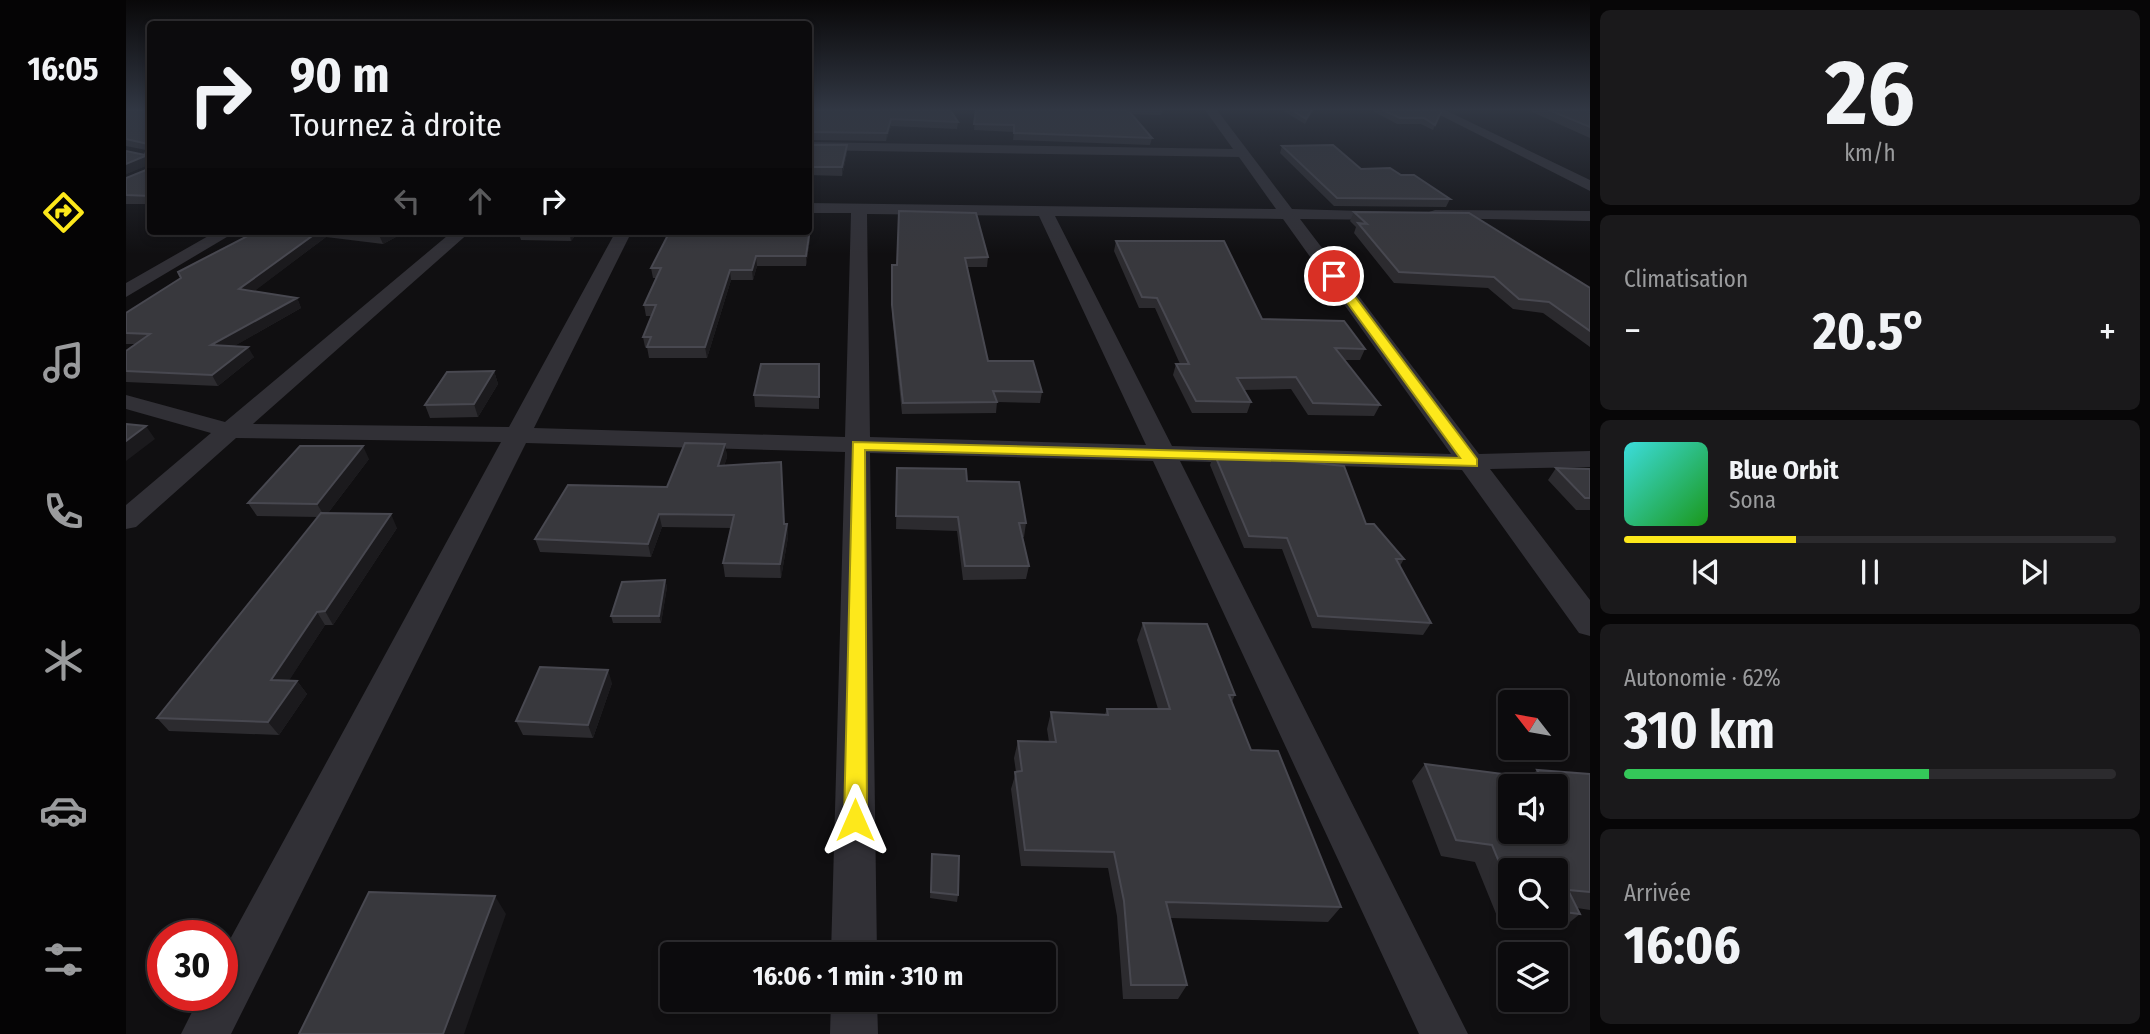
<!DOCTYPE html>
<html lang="fr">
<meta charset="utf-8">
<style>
:root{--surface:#0c0b0d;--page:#1a191b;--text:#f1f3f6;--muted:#9a9b9d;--line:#2c2b2e;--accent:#fde81b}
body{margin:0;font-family:"Fira Sans Condensed",sans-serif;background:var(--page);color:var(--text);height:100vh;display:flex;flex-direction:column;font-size:26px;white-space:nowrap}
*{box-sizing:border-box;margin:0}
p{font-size:23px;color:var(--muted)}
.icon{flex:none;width:38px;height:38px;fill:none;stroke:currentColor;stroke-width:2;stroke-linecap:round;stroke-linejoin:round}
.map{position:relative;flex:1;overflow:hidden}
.panel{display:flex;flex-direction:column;gap:10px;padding:10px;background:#070607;width:560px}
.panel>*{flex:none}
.top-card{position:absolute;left:21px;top:21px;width:665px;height:214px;border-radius:7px;box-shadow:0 4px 10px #0003,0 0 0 2px var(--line);background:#0c0b0d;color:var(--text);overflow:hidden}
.needle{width:46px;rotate:301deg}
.tools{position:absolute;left:1372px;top:690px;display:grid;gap:14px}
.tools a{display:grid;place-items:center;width:70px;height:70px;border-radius:7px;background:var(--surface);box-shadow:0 4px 10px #0003,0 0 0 2px var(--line);font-size:35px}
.speed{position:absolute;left:21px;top:920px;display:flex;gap:14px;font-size:35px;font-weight:700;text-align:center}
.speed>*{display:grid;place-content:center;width:91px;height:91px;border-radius:50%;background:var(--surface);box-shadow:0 4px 10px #0003,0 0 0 2px var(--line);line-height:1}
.speed .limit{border:10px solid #d22;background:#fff;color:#111}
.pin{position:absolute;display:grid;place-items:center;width:60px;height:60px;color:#fff;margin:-30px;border:4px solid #fff;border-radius:50%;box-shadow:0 2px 7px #0007}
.me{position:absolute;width:77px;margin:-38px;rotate:0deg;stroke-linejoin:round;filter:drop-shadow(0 0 5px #0008)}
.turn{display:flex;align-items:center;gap:24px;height:147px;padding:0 28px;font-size:32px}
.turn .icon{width:91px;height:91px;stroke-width:2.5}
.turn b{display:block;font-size:49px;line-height:60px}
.lanes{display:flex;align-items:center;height:66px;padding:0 28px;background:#0003;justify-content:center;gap:35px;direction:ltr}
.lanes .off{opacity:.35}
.big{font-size:52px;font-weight:700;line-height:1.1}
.panel .widget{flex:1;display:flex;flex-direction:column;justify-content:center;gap:10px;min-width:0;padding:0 24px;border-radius:10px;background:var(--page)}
.panel .dial{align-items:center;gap:0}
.dial b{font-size:91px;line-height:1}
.song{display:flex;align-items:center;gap:21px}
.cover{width:84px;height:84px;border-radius:10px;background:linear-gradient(135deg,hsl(180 70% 55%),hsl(120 70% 35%))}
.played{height:7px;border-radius:4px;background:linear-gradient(90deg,var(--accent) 35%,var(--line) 35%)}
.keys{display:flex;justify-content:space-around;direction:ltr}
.heat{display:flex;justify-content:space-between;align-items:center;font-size:38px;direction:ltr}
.charge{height:10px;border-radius:5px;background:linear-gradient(90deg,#34c759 62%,var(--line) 0)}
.trip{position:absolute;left:534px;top:942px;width:396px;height:70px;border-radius:7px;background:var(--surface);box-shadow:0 4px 10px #0003,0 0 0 2px var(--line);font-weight:700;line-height:70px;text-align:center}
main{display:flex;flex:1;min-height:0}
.dock{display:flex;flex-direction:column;width:126px;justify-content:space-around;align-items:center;background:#050405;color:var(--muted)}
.dock .icon{width:49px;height:49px}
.dock .current{color:var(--accent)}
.dock b{font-size:32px;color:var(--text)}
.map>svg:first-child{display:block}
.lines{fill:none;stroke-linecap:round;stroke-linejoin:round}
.street{fill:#313036;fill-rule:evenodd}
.wall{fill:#2c2b2f;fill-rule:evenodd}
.shaded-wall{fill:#1b1a1d}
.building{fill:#38383d;stroke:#484850;stroke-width:2;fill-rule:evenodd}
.route{fill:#fde81b;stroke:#a49712;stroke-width:2}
</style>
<main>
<nav class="dock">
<b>16:05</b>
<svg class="icon current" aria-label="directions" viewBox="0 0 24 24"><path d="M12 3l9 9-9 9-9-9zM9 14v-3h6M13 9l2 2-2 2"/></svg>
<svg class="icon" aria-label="music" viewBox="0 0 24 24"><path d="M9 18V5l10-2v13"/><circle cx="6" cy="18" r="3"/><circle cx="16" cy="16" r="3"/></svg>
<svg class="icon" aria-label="phone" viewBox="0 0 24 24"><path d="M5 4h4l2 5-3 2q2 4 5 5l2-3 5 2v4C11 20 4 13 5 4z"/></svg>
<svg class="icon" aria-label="climate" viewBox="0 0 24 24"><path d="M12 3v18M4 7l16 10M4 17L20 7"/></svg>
<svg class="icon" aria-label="car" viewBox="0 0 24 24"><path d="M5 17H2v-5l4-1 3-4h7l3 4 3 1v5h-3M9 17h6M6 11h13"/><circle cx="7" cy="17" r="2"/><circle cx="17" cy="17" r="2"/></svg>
<svg class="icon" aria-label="filters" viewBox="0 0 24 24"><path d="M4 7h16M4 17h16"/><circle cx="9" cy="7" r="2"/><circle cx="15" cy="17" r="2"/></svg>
</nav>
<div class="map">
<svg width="1464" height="1034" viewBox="0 0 1464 1034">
<rect width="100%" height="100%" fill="#100f11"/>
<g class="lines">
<path class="street" d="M1079,110h12l75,99 105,3v6l-6,2 -91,-1 179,235 111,-3v16l-100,2 100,131v36l-11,-3 -117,-163 -282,-9 288,573h-49l-266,-573 -283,-8 7,501h-46l14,-502 -319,-9 -295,591h-50l19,-38h22v-42l279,-512 -265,-4 -100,89 -10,2v-24l85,-72 -85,-24v-14l99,27 228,-191h18l-218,193 256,3 107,-196h16l-98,197 311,9 6,-224h-43v-10l468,6 -37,-52 -431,-7v-8l425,7zM741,214l172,2 107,229 -276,-8zM929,216l228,3 168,235 -279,-8z
M1304,110h15l145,70v11z
M1309,210l155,1v10l-161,-3v-6z
M91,231h20l-111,66v-14z
M705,999h46l1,35h-48z"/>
</g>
<path class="wall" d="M0,110h24v94h-24v-26l20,-8 1,-5 -21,9 19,-19 1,-5 -20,-4z
M682,110l150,12 -1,7 -66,-3 -5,15 -78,-1z
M850,110h187l-2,5 -30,-1 21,24 -2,7 -137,-5 1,-8 -40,-2z
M1156,110h31l-8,14z
M1245,110h66l4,2 -8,18 -12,-6h-24z
M1405,110h59v28l-60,-27z
M682,145h39v8l-5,23 -34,-1z
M1156,146l79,23 40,6 49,24 -4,8 -112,-1 -54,-53z
M1228,212l236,76v59l-47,-34 -30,-4 -25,-21 -94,-5 -40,-50 2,-6 -6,-6z
M850,213l12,44 -1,10h-20l21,94 54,31 -2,11 -43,-1 -1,11 -94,1 -10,-99v-50h5z
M131,231h150l-24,13 -57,-7 -72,54 43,7 4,10 -67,38 20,11 -36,29 -92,-4v-31l10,-7h-10v-31z
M386,231h67l-8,10 -50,-1 -3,-9z
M684,239l-4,27h-49l-4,14h-22l-24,78h-58l-2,-11h-2l-2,-10 9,-21h-6l-2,-11 12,-27h-3l-2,-10z
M990,241l146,78 103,30 -5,11h-16l36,45 -6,11 -66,-1 -17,-26 -47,1 7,12 -4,11h-55l-19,-38 3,-11h4l-25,-56h-16l-25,-57z
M693,364v45l-64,-2 -1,-12z
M368,371l4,13 -20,33 -48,1 -5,-13z
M599,444l2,13 -3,9 60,58h3l1,13 -7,41 -56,-1 -2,-14 8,-35 -69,-1 -11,30 -111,-5 -5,-13 132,-52z
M1088,453l152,71 38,35 -4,7 31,57 -8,12 -111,-7 -30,-79 -38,-1 -34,-83z
M243,459l-41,54 69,15 -64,97h-8l-36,55 8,1 10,13 -28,41 -110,-4 -12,-13 161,-201 -61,-1 -9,-13z
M771,468l70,13 59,42 -2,14h-2l7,29 -3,13 -63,1 -6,-49 -61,-2z
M1430,468l34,1v41h-14l-28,-30z
M539,580l2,7 -6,36h-48l-2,-7z
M1017,623l92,72 -3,7 19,48 90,157 -13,15 -158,-4 17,67 -9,14h-55l-6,-83 -9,-48 -87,-2 -10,-77 5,-17 -2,-14 4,-17 31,1 -2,-13 4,-17 54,2 2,-5h51l-21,-69z
M486,683l-19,55 -70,-3 -7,-14z
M1299,764l105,13 7,-7 53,4v136l-13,-2 3,6 -20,16 -61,-9 -24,-59 -34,-6 -29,-75zM1384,870h46v45h-46z
M806,854l26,41 -1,7 -27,-4z"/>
<path class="shaded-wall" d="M765,119v7l-5,15 1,-8z
M721,145v8l-5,23v-9z
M19,156l4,9 -23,9v-10z
M684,229v10l-4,27v-10z
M193,231h4l3,6 -82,62 -5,-10z
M260,231h21l-24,13 -4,-9z
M444,231h9l-8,10 -2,-9z
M630,256l1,10 -4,14 -1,-10z
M604,270l1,10 -24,78 -2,-11z
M171,298l4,10 -84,48 -6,-11z
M122,347l6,10 -36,29 -6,-11z
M368,371l4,13 -20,33 -4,-13z
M20,426l9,13 -29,22v-20z
M599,444l2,13 -7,22 -2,-13z
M237,446l6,13 -44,58 -8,-13z
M265,514l6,14 -64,97 -8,-14z
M533,514l3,13 -11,30 -3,-13z
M661,524l1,13 -7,41 -1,-14z
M539,580l2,7 -6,36 -2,-7z
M191,612l8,13 -44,68 -10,-13z
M482,670l4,13 -19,55 -5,-13z
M171,681l10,13 -28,41 -11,-13z
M369,896l11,18 -42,120h-21z"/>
<path class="building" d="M0,110h24v86l-24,-1v-17l20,-8 2,-11 -3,-3 -19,8v-13l19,4 3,-11 -22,-5z
M682,110h142l8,12 -67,-3 -4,14 -79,-1z
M850,110h152l24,28 -138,-5v-8l-40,-1z
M1166,110h20l-6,9z
M1257,110h54l4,2 -6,13 -11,-7h-24z
M1423,110h41v17z
M682,145h39l-5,22h-34z
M1207,145l28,24 29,-1 11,7h13l36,24 -113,-1 -55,-52z
M773,211l77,2 12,44 -23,1 23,103h45l9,31 -49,-1 4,11 -94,1 -11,-98v-40h5z
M1228,212l115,1 121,75v43l-41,-29 -30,-3 -25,-22 -95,-5 -41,-49 9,1z
M682,229h2l-4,27h-50l-4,14h-22l-25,77h-58l4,-10h-8l13,-32h-12l17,-37h-10l19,-37h138z
M131,231h62l-80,58 58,9 -86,47 37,2 -36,28 -86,-4v-20l24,-17 -24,-1v-20l55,-35 -3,-6z
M220,231h40l-7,4z
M392,231h52l-1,1z
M990,241h108l38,78 82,2 21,28 -30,-1 45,57 -67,-2 -17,-26 -59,1 14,24 -55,-1 -20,-37h13l-32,-66 -15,-1z
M635,364h58v33l-65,-2z
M368,371l-20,33 -49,1 22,-33z
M0,424l20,2 -20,15z
M559,443l40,1 -7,22 63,-4 3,62h3l-7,40 -57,-1 11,-48 -75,-1 -11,30 -113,-5 33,-54 99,2z
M174,446h63l-46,58 -69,-1z
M1088,453l130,13 22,58h8l30,35h-8l35,64 -113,-7 -31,-78 -38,-2z
M771,468l69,1 1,12 52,1 7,41h-7l10,43h-64l-7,-49 -62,-1z
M1430,468l34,1v29h-5z
M195,513l70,1 -66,97 -8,1 -46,68 26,1 -29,41 -111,-4z
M539,580l-6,36h-48l11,-34z
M1017,623l64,1 28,71h-6l22,55 27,1 63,156 -175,-5 21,83h-56l-7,-84 -10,-49 -89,-2 -10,-78 7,-1 -4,-30 38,1 -5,-30 57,3 -1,-6h63z
M414,667l68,3 -20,55 -72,-4z
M1299,764l117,15 -5,-9 53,4v118l-22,-2 12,24 -24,-3v-41h-46v18l-18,-43 -36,-5zM1384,786h46v45h-46z
M806,854l27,2 -1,39 -27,-3z
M243,892l126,4 -52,138h-144z"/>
<linearGradient id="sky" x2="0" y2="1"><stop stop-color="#090809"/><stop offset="0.43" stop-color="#313743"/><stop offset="1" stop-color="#313743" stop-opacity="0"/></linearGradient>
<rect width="1464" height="254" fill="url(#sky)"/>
<path class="route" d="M1204,274h8l139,185v7l-612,-16 2,370 -4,7 -8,3 -8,-3 -3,-7 9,-378 607,16 -130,-179z"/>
</svg>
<div class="tools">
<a><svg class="needle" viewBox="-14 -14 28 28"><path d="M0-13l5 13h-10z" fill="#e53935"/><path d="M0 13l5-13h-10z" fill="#9a9b9d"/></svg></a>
<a><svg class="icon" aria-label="sound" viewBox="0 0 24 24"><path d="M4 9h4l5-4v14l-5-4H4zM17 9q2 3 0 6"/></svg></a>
<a><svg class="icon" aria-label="search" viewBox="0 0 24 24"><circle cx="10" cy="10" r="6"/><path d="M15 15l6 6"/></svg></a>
<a><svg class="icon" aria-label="layers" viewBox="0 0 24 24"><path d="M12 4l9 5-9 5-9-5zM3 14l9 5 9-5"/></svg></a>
</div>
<div class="speed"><div class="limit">30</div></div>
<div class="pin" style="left:1208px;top:276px;background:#d93025"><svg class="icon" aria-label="arrive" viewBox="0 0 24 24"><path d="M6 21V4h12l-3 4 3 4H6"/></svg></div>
<svg class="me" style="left:729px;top:820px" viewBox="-20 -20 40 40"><path d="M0-17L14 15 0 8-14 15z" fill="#fde81b" stroke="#fff" stroke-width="4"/></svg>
<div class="trip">16:06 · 1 min · 310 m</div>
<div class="top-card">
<div class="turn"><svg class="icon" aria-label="right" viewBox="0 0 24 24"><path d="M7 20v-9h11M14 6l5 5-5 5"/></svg><div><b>90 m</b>Tournez à droite</div></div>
<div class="lanes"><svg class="icon off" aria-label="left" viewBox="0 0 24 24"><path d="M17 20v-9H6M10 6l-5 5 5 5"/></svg><svg class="icon off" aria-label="ahead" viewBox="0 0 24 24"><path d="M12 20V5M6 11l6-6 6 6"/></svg><svg class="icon" aria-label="right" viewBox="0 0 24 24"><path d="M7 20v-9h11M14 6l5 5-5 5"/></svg></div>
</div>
</div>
<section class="panel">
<div class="widget dial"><b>26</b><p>km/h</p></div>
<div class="widget"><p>Climatisation</p>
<div class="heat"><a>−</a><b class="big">20.5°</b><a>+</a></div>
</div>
<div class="widget">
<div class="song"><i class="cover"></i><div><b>Blue Orbit</b><p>Sona</p></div></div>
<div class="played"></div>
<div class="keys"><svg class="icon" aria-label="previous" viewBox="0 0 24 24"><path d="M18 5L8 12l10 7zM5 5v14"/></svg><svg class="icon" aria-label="pause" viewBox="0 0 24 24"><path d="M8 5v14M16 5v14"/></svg><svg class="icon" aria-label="next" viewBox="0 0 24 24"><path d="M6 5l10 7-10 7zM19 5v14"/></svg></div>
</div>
<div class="widget"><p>Autonomie · 62%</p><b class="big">310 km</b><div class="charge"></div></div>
<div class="widget"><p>Arrivée</p><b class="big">16:06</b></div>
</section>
</main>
